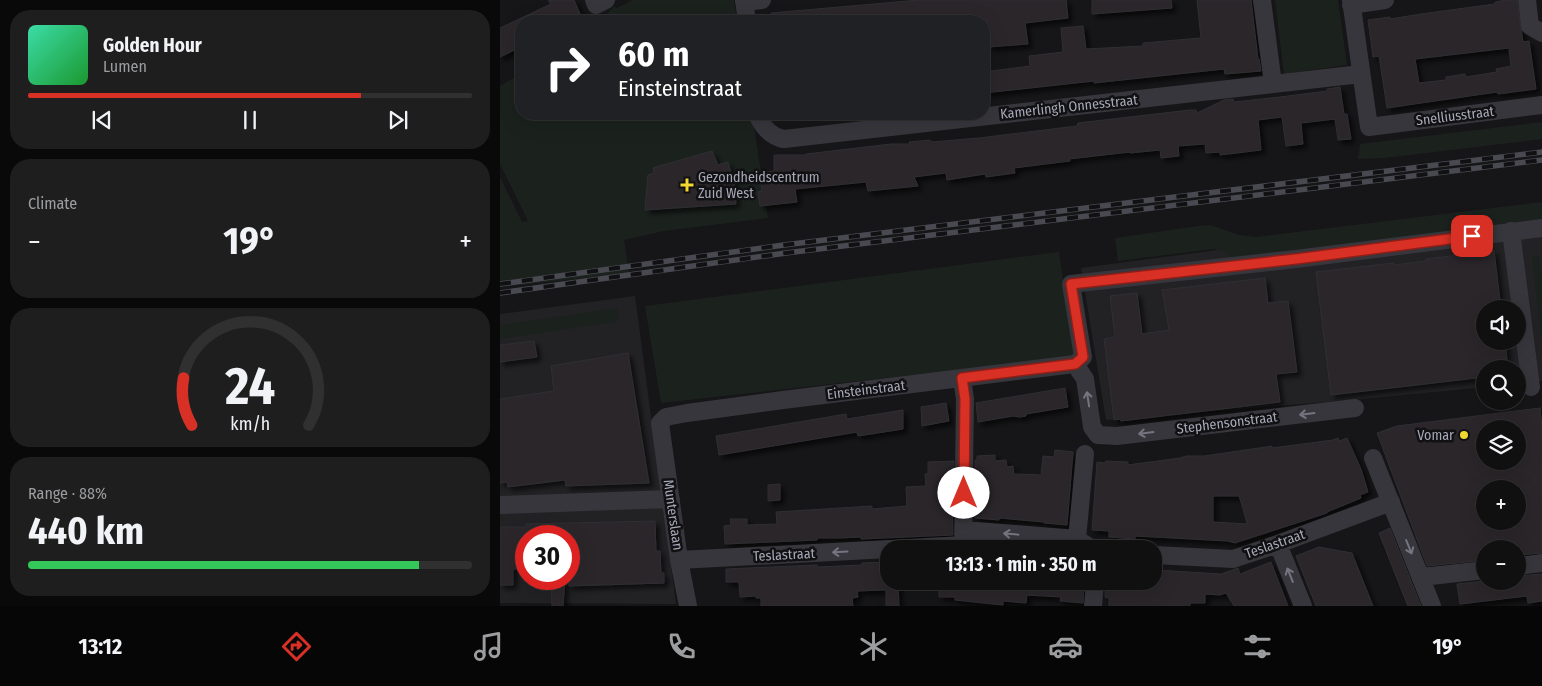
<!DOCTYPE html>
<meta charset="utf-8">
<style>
:root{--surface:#101011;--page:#1e1e1f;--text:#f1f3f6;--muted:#9c9d9f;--line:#303031;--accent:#d93025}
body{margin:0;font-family:"Fira Sans Condensed",sans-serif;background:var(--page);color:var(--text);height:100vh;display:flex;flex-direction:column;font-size:19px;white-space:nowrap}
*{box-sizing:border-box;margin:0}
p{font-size:16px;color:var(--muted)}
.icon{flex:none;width:28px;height:28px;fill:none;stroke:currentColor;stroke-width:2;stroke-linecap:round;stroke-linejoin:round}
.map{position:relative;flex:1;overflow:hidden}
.drawer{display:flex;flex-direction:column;gap:10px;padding:10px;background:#090909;width:500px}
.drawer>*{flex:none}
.hud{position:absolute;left:15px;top:15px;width:475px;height:105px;border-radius:20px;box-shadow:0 5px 20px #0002,0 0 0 1px var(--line);background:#202124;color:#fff;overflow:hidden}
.fabs{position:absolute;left:976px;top:300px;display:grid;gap:10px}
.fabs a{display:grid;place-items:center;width:50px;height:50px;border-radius:50%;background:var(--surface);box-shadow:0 5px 20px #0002,0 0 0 1px var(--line);font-size:25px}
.speed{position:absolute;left:15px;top:525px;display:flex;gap:10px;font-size:25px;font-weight:700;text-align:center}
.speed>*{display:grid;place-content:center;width:65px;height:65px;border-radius:50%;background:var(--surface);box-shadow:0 5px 20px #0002,0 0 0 1px var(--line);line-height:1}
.speed .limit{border:8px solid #d22;background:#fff;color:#111}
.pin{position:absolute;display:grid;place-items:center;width:42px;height:42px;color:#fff;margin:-21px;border-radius:10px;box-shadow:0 2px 8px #0006}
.me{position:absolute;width:55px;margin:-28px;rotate:0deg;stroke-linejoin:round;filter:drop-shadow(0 0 4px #0008)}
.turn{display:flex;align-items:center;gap:18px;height:105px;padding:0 20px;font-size:22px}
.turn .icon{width:65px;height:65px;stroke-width:2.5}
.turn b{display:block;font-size:35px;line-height:42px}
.big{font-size:38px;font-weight:700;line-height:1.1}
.drawer .widget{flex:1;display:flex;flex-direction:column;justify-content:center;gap:8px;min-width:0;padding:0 18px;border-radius:20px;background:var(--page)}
.drawer .dial{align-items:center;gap:0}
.dial svg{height:130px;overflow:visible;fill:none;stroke:var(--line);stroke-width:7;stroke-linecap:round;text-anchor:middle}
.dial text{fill:var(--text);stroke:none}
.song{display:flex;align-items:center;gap:15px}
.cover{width:60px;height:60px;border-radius:8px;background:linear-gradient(135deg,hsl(160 70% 55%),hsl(130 70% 35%))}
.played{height:5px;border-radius:2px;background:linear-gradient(90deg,var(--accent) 75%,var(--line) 75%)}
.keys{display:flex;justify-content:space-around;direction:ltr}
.heat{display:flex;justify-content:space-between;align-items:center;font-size:28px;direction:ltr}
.charge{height:8px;border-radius:4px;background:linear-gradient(90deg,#34c759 88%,var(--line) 0)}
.trip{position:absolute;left:380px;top:540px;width:282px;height:50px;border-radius:20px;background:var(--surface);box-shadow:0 5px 20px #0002,0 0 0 1px var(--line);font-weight:700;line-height:50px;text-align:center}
.menu{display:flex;height:80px;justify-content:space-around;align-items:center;background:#060607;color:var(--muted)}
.menu .icon{width:35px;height:35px}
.menu .current{color:var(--accent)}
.menu b{font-size:22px;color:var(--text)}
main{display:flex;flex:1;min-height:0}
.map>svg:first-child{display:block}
.built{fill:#222124;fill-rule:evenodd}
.green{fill:#1b221e}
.building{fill:#29282b;stroke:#302f33;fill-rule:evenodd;filter:url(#shadow)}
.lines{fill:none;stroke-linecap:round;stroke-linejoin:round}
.minor{stroke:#37363c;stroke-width:18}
.rail-casing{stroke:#494a51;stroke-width:5.5}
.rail{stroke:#111012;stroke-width:4;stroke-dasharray:11;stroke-linecap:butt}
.oneway{stroke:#757580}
.route-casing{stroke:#8d1f18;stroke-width:12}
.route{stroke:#d93025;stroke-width:9}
.poi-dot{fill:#f3d832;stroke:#111012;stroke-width:2}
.labels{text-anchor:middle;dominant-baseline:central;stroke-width:5;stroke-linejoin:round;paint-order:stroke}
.street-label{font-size:14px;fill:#a7a9b8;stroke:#111012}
.poi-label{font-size:14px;fill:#a7a9b8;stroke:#111012;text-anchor:start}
</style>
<main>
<section class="drawer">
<div class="widget">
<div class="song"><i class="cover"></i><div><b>Golden Hour</b><p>Lumen</p></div></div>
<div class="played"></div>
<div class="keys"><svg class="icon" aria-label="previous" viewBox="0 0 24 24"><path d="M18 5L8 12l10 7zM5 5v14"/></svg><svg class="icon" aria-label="pause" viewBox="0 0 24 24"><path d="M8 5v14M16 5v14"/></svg><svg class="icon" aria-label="next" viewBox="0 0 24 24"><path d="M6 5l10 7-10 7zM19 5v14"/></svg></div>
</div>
<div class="widget"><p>Climate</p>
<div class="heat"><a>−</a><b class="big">19°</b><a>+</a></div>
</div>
<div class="widget dial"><svg viewBox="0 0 100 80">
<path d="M14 69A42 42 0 1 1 86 69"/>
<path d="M14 69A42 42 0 0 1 9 40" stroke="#d93025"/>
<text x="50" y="56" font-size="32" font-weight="700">24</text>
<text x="50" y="72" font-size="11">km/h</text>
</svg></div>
<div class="widget"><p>Range · 88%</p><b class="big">440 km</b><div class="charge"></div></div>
</section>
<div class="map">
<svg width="1042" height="606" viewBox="0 0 1042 606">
<defs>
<filter id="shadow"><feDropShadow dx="4" dy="4" stdDeviation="2.5" flood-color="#0009"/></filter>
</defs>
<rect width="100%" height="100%" fill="#161517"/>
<path class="built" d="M1042,207v174l-24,3v-15h-33v18l-122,12 -257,21 -25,-152zM985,309h33v32h-33z
M135,296l41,308 -176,-1v-289zM26,536h43v43h-43z"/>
<path class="green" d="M132,0h102l3,21h-132l1,-6 8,-9 3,2z
M775,0h63l9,65 -63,9z
M21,74v40h231l16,104 -104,13 -40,9 5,33 -129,14v-110l22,45 6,-1 -28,-57v-78z
M1042,122v17l-157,19 -27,1 2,-15z
M1042,202v20l-312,36 -6,-6 -10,-3 -96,12 -3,-23 83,-12 13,-1 28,10 17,2z
M559,252l15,105 -413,46 -16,-97z
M1039,256l3,25v62l-10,-86z
M118,308l1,9 -5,5 -114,17v-14z"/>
<path class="building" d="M48,0h26l8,18 -6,3h-55v26l-21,10v-29l51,-24z
M419,0h147l2,18 -43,5 3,21 -40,3 -2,-26h-31v-3l-10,-1 -40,4h-134v-8z
M592,0h79l1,8 -80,6z
M697,0h54l7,59h1l2,12 -36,3 -1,-5 -130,14v-2l-110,12v-21l46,-6 -1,-10 34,-4 -2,-24 22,-2 3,23 57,-3v-3l58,-5z
M1007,0h10l6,42 6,-1 7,48 -38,5 -1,-2 -110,16 -8,-52 -6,1 -5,-37 22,-3v2l31,-5 74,-10v-2zM1009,48l2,18 -15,3 1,3 -31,5 -1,-3 -19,3v3l-27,3 -4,-24z
M840,87l4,27h3l4,25 -13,1 -3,-21 -34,4 2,21 -17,2 -4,-29 -24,3 3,30 -41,5v-3l-14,1 -1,-9 -27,2 1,10 -18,2 -1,-8 -30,3v-1l-61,7 1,2 -56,7 1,5 -29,4 -1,-3 -38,6 -1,-7 -32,4 4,9 -50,5 -2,-9 -71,7 2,13 -37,4 -2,-14 4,-1 -2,-18 14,-2v-16h32v-1l85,-10h19l-1,-2 11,-1 10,-1 2,2 47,-4 98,-12 1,-3 112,-13h6l1,3 27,-13 9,-1 1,3 46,-5 47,-6v-2z
M212,151l6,14 10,-3 6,21 2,21 -91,6 3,-35 6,-2 -1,-5z
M994,251l7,58h-16v32h20l3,28h-23v8l-154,18 -15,-123 78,-9v2l32,-4v-2z
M765,278l3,25 20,-2 9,71 -21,2 4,28 -159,19 -1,-2 -6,1 -10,-81 11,-2 -5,-41 27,-3 5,41 27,-4 -7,-40z
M34,341l3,16 -37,5v-17z
M128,353l21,130 -83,3 -1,-6 -57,7 -1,-5 -7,1v-84l54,-8 -3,-25z
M565,388l3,19 -42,7v2l-6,1 -7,-1 -35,6 -2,-19z
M446,403l3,18 -27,5 -1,-19z
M1040,408l2,19v126l-24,2v-6h-33v11l-58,6 -50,-133 20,-7zM985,429h33v32h-33zM985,489h33v32h-33z
M403,410v19l-45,7 -1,-4 -138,23 -3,-19 130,-22 1,5z
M838,438l1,3 8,-3 14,31 7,23 -8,3 1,3 -34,14v1l-92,30 -7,-2 -93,-5v3l-26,-2v-6l-17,-1 5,-68 8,1 1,-2 22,1v3l52,-7 6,-2h18l62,-9 6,-1v2l61,-8zM713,496h26l3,9 5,19 -34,-2z
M555,450l18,2 -6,73 -23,-2v-1l-45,-4v2l-24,-2 3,-47 -3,1v-12h2v-4l18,-1v6l11,-1 1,7 6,-1 1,8 27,1 2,-19 11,1z
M454,461l-1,35h-1l1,39 -92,4v-2l-23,1h-21v2l-92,4 -1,-18 7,-1 -1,-6h17v6l30,-1 -1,-12 96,-6v3l35,-3 -1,-19 20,-1 -1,-12h3v-12z
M280,484v16l-12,1v-16z
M155,521l1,30h4l1,22h3v10l-95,3v-50h-43v33h-13v16h-13v-58h26v-3z
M890,528l31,78h-13l-7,-17 -22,-56z
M819,547l33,6 21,53h-57l-20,-50z
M389,562v19h9l1,25h-13v-16l-29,1 1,6 -6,1 1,8h-92v-8h-5v-2l-16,1 -1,-15h-13v-13l91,-4 1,2 44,-2v-2z
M771,562l17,44h-54l-8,-13 -6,2 -15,-1v9h-15v3h-81v-8l-4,-1 1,-16h48l2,-11 65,4 17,-6 2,6z
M1042,574v27l-14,2 -1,-7 -67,8 -3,-20 28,-3h33v-5z
M51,579h14l-2,27h-11z
M439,581h124v2l21,2 -1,18 -23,-2 1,-4 -34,-2 -1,8 -23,-2v4l-48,-5v-3h-16z"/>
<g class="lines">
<path class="minor" d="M94,0l2,5 10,-5
M244,0l3,21
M762,0l11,84 88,-10
M851,0l18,127 173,-22
M1027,0l3,26 12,7
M244,2l18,-2
M851,5l34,-5
M257,114c5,12 14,23 27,25l489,-55
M1011,231l20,156
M575,364l8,-7 -12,-73 225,-25 246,-31
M575,364l10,15 7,48 6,8 19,1 238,-28
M462,379l3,20 -2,150
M873,458l59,148
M0,505l171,-6
M464,530l113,9 15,10
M577,539l8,-85
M778,544l25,62
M391,549l72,-4
M654,555l79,4 45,-15 113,-42
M179,560l210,-11
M1018,566l24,-3
M921,577l64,-7
M188,606l-9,-46 -19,-137 6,-6 21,-4 96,-13 292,-36
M593,606l2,-25"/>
<defs>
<path id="rail" d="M0,284l284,-39 758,-93
M0,293l286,-40 756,-93"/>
</defs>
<use href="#rail" class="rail-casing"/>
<use href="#rail" class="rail"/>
</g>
<defs><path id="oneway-shaft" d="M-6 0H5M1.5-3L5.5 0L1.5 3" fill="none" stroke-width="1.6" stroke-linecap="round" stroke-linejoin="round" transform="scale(1.25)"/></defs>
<g class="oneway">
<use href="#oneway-shaft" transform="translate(588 399) rotate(-99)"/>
<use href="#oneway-shaft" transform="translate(807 414) rotate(173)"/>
<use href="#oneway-shaft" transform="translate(646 433) rotate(173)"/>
<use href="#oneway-shaft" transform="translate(511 534) rotate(-175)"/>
<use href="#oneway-shaft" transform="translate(909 547) rotate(68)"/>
<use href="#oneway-shaft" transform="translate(340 552) rotate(177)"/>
<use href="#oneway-shaft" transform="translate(790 575) rotate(-112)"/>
</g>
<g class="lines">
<defs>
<path id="route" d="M464,493l1,-94 -3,-21 113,-14 8,-7 -12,-73 225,-25 176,-23"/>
</defs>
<use href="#route" class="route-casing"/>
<use href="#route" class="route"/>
</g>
<g class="poi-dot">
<path d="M184.5 177.5h5v5h5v5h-5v5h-5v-5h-5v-5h5z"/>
<circle cx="964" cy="435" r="5"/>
</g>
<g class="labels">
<g class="street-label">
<text transform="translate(569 107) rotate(-6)">Kamerlingh Onnesstraat</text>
<text transform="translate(955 116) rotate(-7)">Snelliusstraat</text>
<text transform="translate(366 390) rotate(-7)">Einsteinstraat</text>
<text transform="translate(727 423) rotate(-7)">Stephensonstraat</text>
<text transform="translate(173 515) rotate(82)">Munterslaan</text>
<text transform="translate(775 544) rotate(-19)">Teslastraat</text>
<text transform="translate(284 555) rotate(-3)">Teslastraat</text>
</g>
<g class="poi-label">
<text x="198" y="177">Gezondheidscentrum<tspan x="198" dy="16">Zuid West</tspan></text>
<text x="954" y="435" text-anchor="end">Vomar</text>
</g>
</g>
</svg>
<div class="fabs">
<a><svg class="icon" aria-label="sound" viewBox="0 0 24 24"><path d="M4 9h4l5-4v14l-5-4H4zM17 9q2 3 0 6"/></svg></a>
<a><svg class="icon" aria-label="search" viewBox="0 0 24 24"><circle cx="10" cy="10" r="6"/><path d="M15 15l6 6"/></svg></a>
<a><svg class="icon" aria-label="layers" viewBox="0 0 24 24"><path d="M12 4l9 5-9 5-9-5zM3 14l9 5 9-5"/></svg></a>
<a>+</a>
<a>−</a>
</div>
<div class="speed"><div class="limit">30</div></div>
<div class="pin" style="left:972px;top:236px;background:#d93025"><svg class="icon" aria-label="arrive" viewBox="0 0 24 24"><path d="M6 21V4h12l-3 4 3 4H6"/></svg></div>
<svg class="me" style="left:464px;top:493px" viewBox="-20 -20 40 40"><circle r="19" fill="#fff"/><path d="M0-13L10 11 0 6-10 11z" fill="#d93025"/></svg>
<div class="trip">13:13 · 1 min · 350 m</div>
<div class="hud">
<div class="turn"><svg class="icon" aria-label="right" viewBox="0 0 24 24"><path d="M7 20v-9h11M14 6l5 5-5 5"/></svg><div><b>60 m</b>Einsteinstraat</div></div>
</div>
</div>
</main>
<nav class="menu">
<b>13:12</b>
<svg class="icon current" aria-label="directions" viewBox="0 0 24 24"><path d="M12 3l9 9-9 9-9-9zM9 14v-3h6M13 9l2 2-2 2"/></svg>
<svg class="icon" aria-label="music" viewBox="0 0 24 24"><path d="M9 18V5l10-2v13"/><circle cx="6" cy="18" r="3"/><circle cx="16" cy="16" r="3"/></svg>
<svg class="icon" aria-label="phone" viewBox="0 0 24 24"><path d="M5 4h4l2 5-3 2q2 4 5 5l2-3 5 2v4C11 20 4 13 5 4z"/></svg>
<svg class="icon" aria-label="climate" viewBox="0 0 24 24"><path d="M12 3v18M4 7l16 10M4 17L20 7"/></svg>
<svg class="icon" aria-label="car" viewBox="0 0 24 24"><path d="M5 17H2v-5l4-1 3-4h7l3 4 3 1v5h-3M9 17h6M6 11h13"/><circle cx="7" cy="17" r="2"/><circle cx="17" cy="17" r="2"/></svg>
<svg class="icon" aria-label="filters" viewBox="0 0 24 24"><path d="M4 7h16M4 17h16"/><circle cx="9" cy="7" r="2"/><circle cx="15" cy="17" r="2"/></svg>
<b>19°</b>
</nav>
